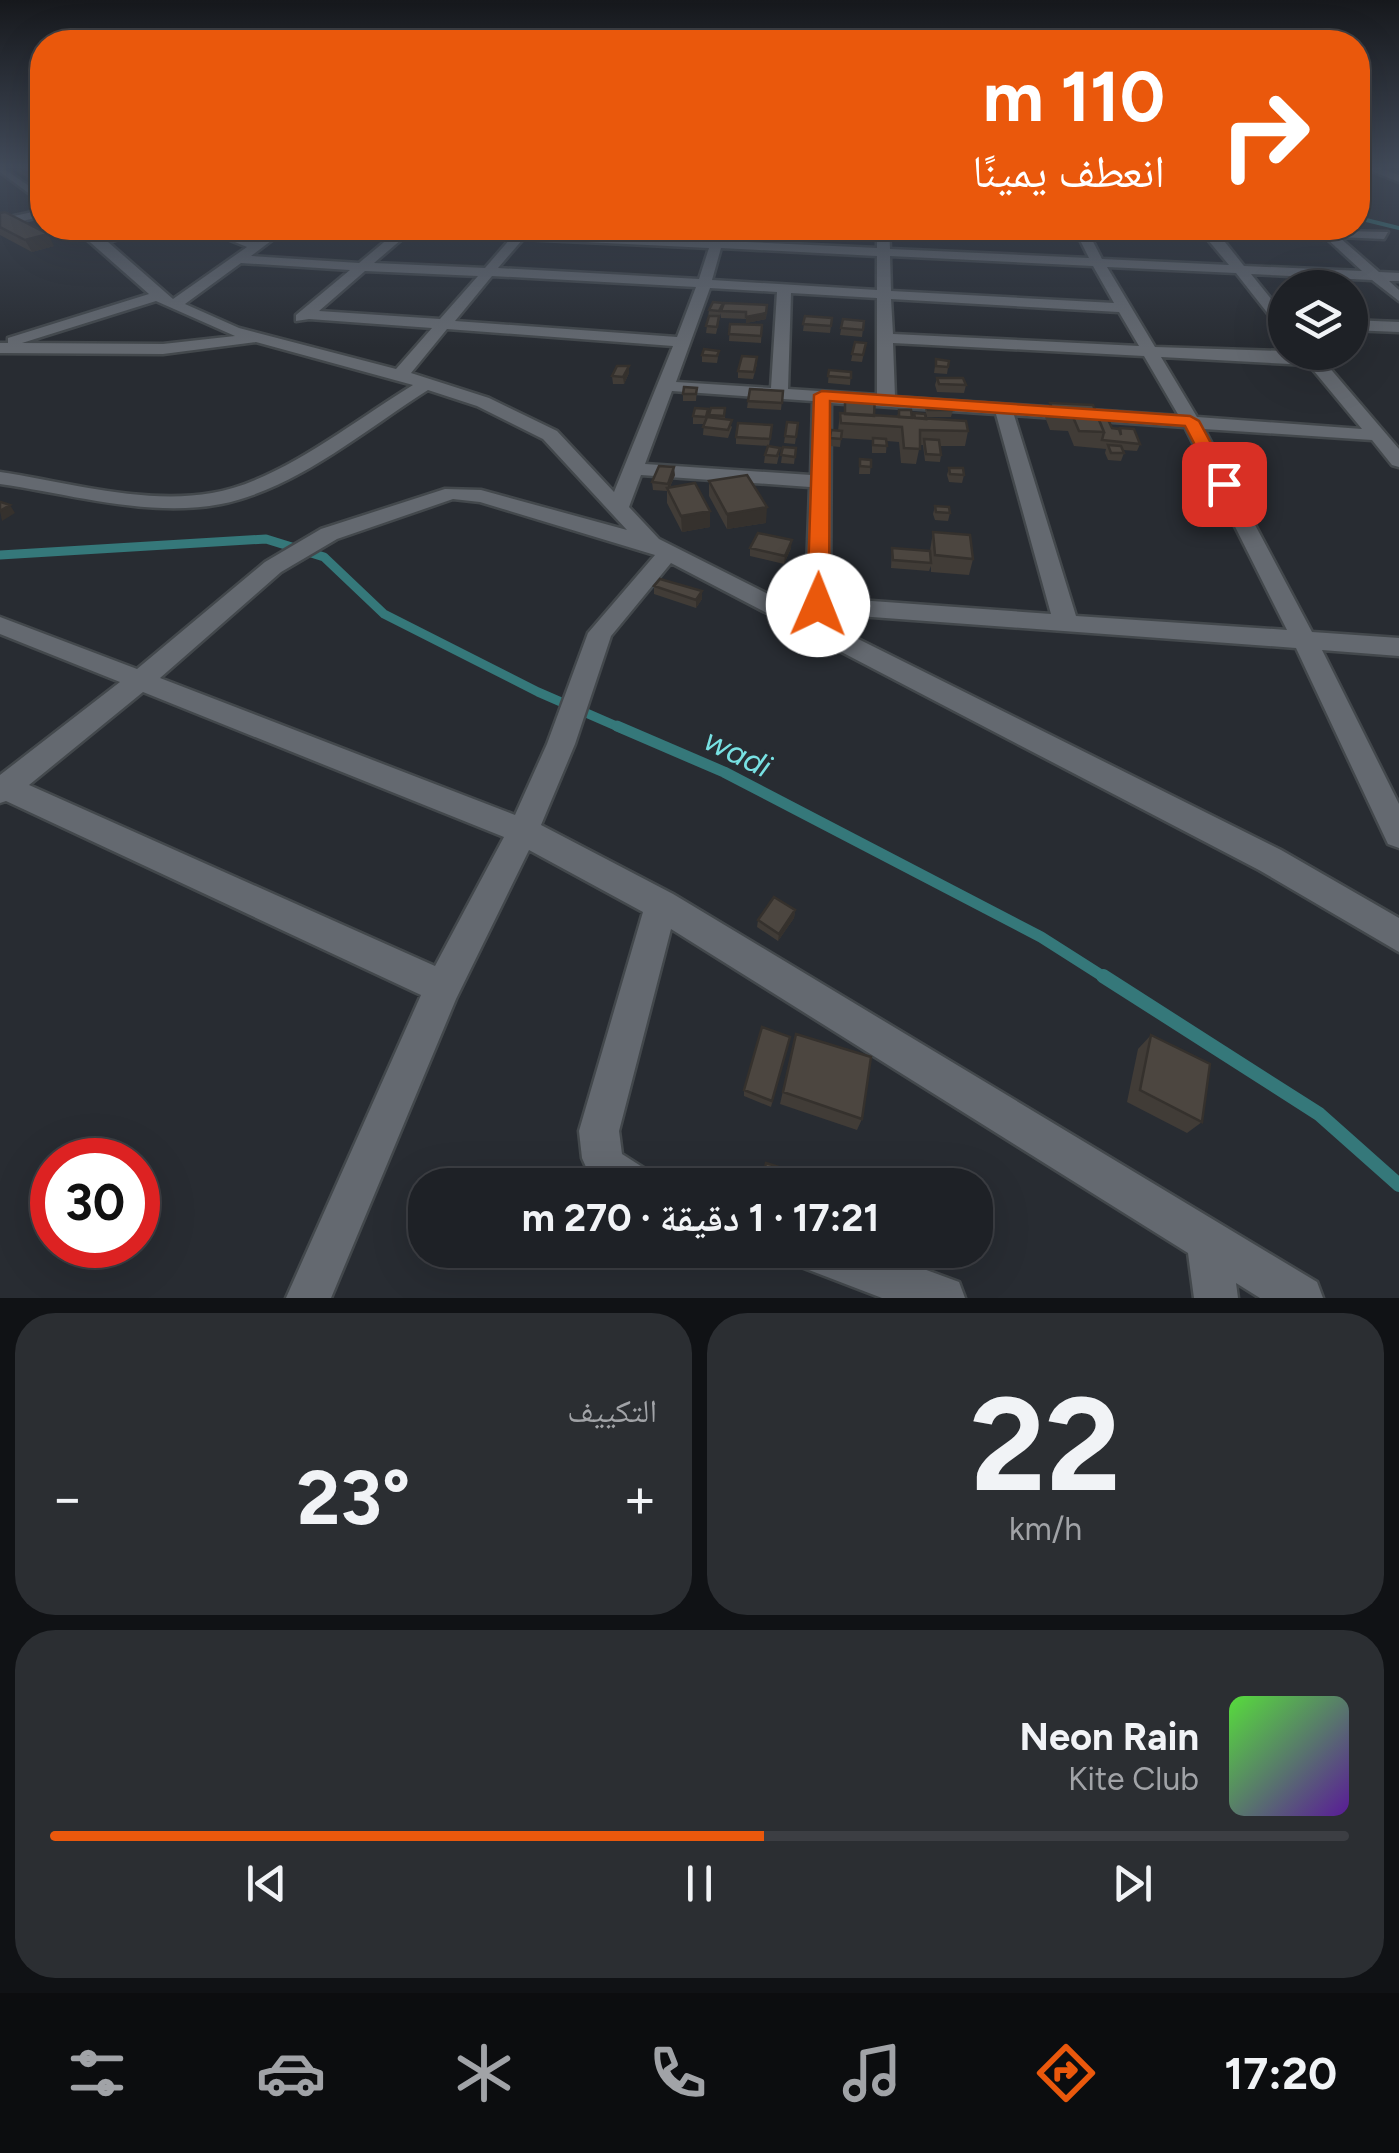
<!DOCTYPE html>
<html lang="ar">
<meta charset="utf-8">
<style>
:root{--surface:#1e2126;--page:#2b2e32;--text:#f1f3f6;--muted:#a1a3a7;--line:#3c3e43;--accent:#ea580c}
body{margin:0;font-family:Figtree,"Noto Naskh Arabic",sans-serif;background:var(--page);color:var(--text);direction:rtl;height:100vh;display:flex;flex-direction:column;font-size:38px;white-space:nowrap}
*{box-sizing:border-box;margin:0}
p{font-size:32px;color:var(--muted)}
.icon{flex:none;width:55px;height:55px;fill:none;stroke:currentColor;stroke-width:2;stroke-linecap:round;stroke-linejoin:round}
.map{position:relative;height:1298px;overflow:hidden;direction:ltr}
.drawer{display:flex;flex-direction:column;gap:15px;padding:15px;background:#101215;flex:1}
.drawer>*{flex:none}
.banner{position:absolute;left:30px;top:30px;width:1340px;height:210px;border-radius:40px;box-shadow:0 10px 40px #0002,0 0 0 2px var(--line);direction:rtl;background:#ea580c;color:#fff;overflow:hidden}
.tools{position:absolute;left:1268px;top:270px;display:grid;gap:20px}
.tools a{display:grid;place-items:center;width:100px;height:100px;border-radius:50%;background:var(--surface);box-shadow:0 10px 40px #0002,0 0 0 2px var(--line);font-size:50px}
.speed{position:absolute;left:30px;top:1138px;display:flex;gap:20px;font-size:50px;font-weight:700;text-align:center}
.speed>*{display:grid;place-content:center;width:130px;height:130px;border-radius:50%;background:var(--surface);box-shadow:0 10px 40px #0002,0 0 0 2px var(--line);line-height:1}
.speed .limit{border:15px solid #d22;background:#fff;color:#111}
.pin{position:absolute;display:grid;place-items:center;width:85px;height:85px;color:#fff;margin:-42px;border-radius:20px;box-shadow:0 5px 15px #0006}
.me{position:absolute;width:110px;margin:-55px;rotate:1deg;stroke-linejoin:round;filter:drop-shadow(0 0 8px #0008)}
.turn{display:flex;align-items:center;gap:35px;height:210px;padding:0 40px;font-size:45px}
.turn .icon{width:130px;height:130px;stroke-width:2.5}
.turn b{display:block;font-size:70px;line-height:85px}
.big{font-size:75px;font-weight:700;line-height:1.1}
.drawer .tile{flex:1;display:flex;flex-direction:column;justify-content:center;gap:15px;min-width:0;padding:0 35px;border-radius:40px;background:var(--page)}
.drawer .dial{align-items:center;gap:0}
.dial b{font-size:130px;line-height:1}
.song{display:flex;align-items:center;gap:30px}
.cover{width:120px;height:120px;border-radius:15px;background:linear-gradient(135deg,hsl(110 70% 55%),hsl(270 70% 35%))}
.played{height:10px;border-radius:5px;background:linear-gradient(90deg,var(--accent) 55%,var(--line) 55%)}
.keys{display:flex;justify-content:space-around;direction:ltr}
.heat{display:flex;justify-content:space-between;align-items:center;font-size:55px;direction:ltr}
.drawer .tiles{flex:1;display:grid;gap:15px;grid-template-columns:1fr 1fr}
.tile:last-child{grid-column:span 2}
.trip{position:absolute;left:408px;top:1168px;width:585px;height:100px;border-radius:40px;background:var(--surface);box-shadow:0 10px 40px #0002,0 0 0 2px var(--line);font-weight:700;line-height:100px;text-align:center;direction:rtl}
.menu{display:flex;height:160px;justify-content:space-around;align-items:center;background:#0c0d0f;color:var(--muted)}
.menu .icon{width:70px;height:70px}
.menu .selected{color:var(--accent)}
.menu b{font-size:45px;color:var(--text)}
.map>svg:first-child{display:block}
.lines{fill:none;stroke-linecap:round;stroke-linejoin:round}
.stream-far3{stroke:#35787a;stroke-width:4}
.stream-far2{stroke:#35787a;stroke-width:9}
.stream-far1{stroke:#35787a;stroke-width:11}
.stream{stroke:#35787a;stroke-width:14}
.minor-casing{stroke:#43484c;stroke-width:5}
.minor{fill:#646970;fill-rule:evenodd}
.wall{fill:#413c37}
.shaded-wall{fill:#35312d}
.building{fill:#4c4640;stroke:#35312d;stroke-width:2.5}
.route{fill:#ea580c;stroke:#983908;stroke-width:2.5}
.labels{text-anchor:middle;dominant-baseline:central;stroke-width:8;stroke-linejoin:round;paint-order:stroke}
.water-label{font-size:32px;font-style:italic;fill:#78e1e3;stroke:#282c32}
</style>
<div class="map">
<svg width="1399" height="1298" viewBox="0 0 1399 1298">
<rect width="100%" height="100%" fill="#282c32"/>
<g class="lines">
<path class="stream-far3" d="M1358,218l41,10"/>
<path class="stream-far2" d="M0,555l266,-16 58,18 60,57 154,78 85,37"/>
<path class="stream-far1" d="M617,726l107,46 317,165 66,42"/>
<path class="stream" d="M1103,976l216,138 80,71"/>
<defs>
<path id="minor" d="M0,166l42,29v8l-42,-31z
M1359,166h15l25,9v7z
M42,210v6l-42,11v-8z
M74,228h13l13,9 58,-9 -50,14 65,57 74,-52 -46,-19h16l38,14 20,-14h13l-37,28 108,7 36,-30 -25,-5 147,3 15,-3 -3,4 182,8 4,-12h12l-4,13 154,7v-20h12l1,21 199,9 -15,-30h12l16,31 127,6 -31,-37 190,4 -4,7 -45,-2 40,35 20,1v8h-10l10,9v11l-27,-21 -121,-6 34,42v15l-5,-2 -44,-56 -129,-6 48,80 161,5 83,97v18l-7,-2 -20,-25 -168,-11 108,203 87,6v18l-77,-6 77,154v44l-11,-4 -92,-196 -492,-36 477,238 118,68v34l-140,-82 -588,-307 -60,73 -36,108 -34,81 132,69 644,388 6,16h-63l-24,-15 2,15h-44l-6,-45 -517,-324 -52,202 3,23 25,16 6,15h-59l-12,-27 -3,-27 64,-219 -114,-62 -73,149 -125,299h-45l135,-303 -415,-194 -6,2v-28l120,-93 -120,-48v-17l137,52 128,-107 56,-33 124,-40 36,1 146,40 -84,-91 -66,-33 -49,-16c-63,40 -132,99 -207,114 -71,14 -151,-10 -221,-20v-12c67,10 144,33 212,21 67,-11 143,-73 201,-108l-157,-43 -93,12 -163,-1v-10h8v-5l141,-44zM1217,232l107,4 38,35 -118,-5zM409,233l102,5 -26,30 -111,-5zM523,239l186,9 -10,31 -201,-11zM721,248l156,8v34l-165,-10zM890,256l203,10 21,37 -223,-12zM241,263l109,7 -54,45v6l13,-2 123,9 -36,41 -157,-41 -54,-24zM365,271l113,5 -38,43 -121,-8zM492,276l204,11 -19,50 -222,-16zM710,288l67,4 -6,96 -95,-6zM791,293l86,5v97l-89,-6zM891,299l228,13 20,34 -246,-12zM156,301l79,35 -72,8 -141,-1zM447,329l226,17 -59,146 -57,-61 -68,-33 -78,-25zM893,343l251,13 35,60 -284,-19zM1161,357l148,8 53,64 -165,-12zM672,391l141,10 -2,74 -166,-11zM831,403l165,11 55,200 -221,-16zM1014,415l171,12 102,203 -211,-14zM641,475l169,12 -4,110 -36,-2 -111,-56 -30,-32zM453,499l27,3 175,53 -67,78 -41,111 -32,71 -355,-137 121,-106 56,-33zM143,692l361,145 -69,129 -406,-181z
M1350,320l49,2v10l-49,-2z
M789,1250h83l87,32 6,16h-83l-86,-33z"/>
</defs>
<use href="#minor" class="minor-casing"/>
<use href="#minor" class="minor"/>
</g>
<path class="wall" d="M14,166l28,11 -9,3 -16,-8z
M0,213l54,33 -22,6 -32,-17z
M767,305l-1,14 -20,4v-4l-25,-1v-5l-5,21 -10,-1 3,-23z
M805,316l27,2 -2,15 -27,-2z
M843,319l21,2 -2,16 -22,-2z
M730,324l32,1 -1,18 -32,-2z
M855,342l11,1 -4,19 -11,-1z
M719,351l-2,12 -15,-1v-7z
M936,359l13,2 -2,13 -13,-1z
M757,364l-4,15 -15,-1v-7z
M629,366v7l-5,11h-11l-1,-8z
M829,370l22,2 -1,13 -22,-2z
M937,378l29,7 -2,8 -27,-1 -2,-7z
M697,388l-1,13h-13v-7z
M783,391l-2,19 -34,-2 1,-7z
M845,396l29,20 23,1 2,-7 14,8 1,-5 12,6 42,12 -3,15h-25l1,9 -1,7 -15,-1 -2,-16h-3l-4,19 -15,-1 -2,-21 -12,-1 -1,12h-14v-13l-31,-2 -1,9 -10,-1 1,-16 7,1 2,-18 4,1z
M926,402l27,8 -2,7h-24l-2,-7z
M1050,403l46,10 16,15 28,16 -3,7 -14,-1 1,3 -3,8 -13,-1 -3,-7 1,-4 -32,-3 -6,-15 -18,-1 -5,-13z
M711,408h14v11l7,8 -4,11 -25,-3 1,-11h-11v-8l16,2z
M787,422l11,1 -3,21 -11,-1z
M772,425l-3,21 -33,-2v-7z
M783,447l12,9 -1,8 -13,-1z
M765,455h14l-2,9 -13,-1z
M860,459l11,1 -1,14h-11z
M949,468l15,7 -2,8 -13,-1 -2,-7z
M675,475l-5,12 40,24v16l-28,5 -15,-29v-12l-14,-1 -1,-8z
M709,481l57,42 -39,6 -18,-33z
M935,506l15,7 -2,8 -13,-1 -2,-6z
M933,532l40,27 -4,16 -38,-3v-6l-2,5 -38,-3 1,-20 38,3z
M750,548h41l-7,16 -34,-8z
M654,586l48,5v8l-6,9 -42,-14z
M795,910l-1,8 -16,23 -21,-14 1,-7z
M796,1034l66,85 -5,11 -77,-26z
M1151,1035l51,87 -15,11 -60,-31 11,-53z
M790,1037l-19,70 -27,-11v-6z"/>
<path class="shaded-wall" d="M39,172l3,5 -9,3 -3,-6z
M48,234l6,12 -22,6 -7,-12z
M766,313v6l-20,4v-6z
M629,366v7l-5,11 -1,-7z
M674,467l1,8 -7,16v-7z
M10,505l5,8 -13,8 -2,-10z
M767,507l-1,16 -39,6v-15z
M710,511v16l-28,5 -1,-16z
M792,540l-1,8 -7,16 1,-8z
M702,591v8l-6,9v-8z
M795,910l-1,8 -16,23 1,-7z"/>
<path class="building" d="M14,166h13l12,6 -9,2z
M42,178v10l-9,-8z
M5,212l43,22 -23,6 -25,-13v-14z
M713,302l10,1 -4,8 -10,-1z
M724,303l43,2 -1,8 -20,4v-5l-25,-1z
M709,316h10l-2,11 -11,-1z
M805,316l27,2 -1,8 -28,-2z
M843,319l21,2 -1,9 -22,-2z
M730,324l32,1 -1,11 -32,-2z
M855,342l11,1 -3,12 -11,-1z
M704,349l15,2 -2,5 -15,-1z
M742,356l15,1 -3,15 -16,-1z
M936,359l13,2 -1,6 -12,-1z
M617,366h12l-6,11 -11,-1z
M829,370l22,2v6l-23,-2z
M937,378h26l3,7 -27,-1z
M684,387l13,1 -1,6h-13z
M750,389l33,2 -1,12 -34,-2z
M845,396l30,1 -1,19 -29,-2z
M926,402l25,2 2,6h-25z
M1050,403l43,2 11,27 -25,-1 -6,-14 -19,-2z
M695,408l13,1 -2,8 -13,-1z
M711,408h14l-1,8 -15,-1z
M899,410h12l1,8 -13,-1z
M840,413l126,8 2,10 -48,-1v19l-16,-1 -2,-21 -61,-4z
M914,413l11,1 1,5 -11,-1z
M1096,413h9l7,15 7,1 2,6 -1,-7 14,1 6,15 -38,-4 2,-8z
M707,417l25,3 -4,10 -25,-3z
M787,422l11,1 -2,14 -11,-1z
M738,423l34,2 -2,14 -34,-2z
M831,430l11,1 -1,8 -11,-1z
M873,438l13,1 1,7 -14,-1z
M924,439l15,1 2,15 -15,-1z
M1108,445l13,1 3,7h-13z
M768,446l12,2 -3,8 -12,-1z
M783,447l13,1 -1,9 -14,-2z
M860,459l11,1v7l-11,-1z
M659,466l15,1 -6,17 -16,-2z
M949,468h14l1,7 -14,-1z
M747,475l20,32 -40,7 -18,-33z
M695,483l15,28 -29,5 -14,-28z
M0,502h1l9,3 -10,6z
M935,506l14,1 1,6 -14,-1z
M933,532l37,3 3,24 -38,-4z
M758,533l34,7 -7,16 -35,-8z
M892,548l38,3 1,12 -38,-3z
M660,579l42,12 -6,9 -42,-14z
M774,897l21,13 -16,24 -21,-14z
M762,1027l28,10 -18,64 -28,-11z
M796,1034l75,23 -9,62 -79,-27z
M1151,1035l59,29 -8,58 -62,-32z
M766,1163l32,10 -2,12h-35z"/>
<linearGradient id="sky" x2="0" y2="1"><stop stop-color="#16181c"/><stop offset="0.48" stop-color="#424b5a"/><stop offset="1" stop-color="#424b5a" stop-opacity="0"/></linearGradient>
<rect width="1399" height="348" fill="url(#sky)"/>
<path class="route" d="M822,391l368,25 9,5 34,63 -3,3h-13l-32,-61 -355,-25 -1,204 -11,7 -11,-7 7,-210z"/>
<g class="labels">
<g class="water-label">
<text transform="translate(738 753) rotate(26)">wadi</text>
</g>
</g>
</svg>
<div class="tools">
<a><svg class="icon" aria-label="layers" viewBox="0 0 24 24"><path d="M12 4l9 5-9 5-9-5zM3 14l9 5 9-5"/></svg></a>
</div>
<div class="speed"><div class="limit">30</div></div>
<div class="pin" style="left:1224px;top:484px;background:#d93025"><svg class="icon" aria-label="arrive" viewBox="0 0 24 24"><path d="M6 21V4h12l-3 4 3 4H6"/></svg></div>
<svg class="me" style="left:818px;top:605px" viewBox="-20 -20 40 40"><circle r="19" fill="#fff"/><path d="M0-13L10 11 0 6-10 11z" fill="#ea580c"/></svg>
<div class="trip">17:21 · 1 دقيقة · 270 m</div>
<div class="banner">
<div class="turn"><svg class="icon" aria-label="right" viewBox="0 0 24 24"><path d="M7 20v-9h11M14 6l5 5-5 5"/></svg><div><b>110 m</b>انعطف يمينًا</div></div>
</div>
</div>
<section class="drawer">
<div class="tiles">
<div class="tile dial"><b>22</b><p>km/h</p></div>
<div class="tile"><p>التكييف</p>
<div class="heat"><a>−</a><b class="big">23°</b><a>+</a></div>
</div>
<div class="tile">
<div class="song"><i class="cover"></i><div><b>Neon Rain</b><p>Kite Club</p></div></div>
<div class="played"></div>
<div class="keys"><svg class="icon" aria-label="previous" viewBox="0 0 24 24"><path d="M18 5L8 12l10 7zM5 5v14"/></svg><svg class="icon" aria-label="pause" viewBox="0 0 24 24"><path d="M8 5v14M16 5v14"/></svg><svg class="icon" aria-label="next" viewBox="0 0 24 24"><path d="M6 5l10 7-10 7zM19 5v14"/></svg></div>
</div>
</div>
</section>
<nav class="menu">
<b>17:20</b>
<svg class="icon selected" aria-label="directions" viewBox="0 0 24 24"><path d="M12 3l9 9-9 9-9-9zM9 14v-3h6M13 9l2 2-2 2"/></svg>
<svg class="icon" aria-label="music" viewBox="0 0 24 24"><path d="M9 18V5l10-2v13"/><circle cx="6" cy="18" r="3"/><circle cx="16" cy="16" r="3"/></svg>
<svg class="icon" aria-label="phone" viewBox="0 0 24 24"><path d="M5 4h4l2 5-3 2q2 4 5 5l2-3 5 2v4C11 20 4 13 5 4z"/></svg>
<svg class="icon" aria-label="climate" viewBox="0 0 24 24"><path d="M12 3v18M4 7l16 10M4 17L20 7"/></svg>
<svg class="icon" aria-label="car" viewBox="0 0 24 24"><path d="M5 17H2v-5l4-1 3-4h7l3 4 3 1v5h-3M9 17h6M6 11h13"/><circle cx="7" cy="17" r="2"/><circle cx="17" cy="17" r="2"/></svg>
<svg class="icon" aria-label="filters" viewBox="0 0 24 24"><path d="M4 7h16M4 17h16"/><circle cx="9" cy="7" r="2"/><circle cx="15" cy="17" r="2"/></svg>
</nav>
